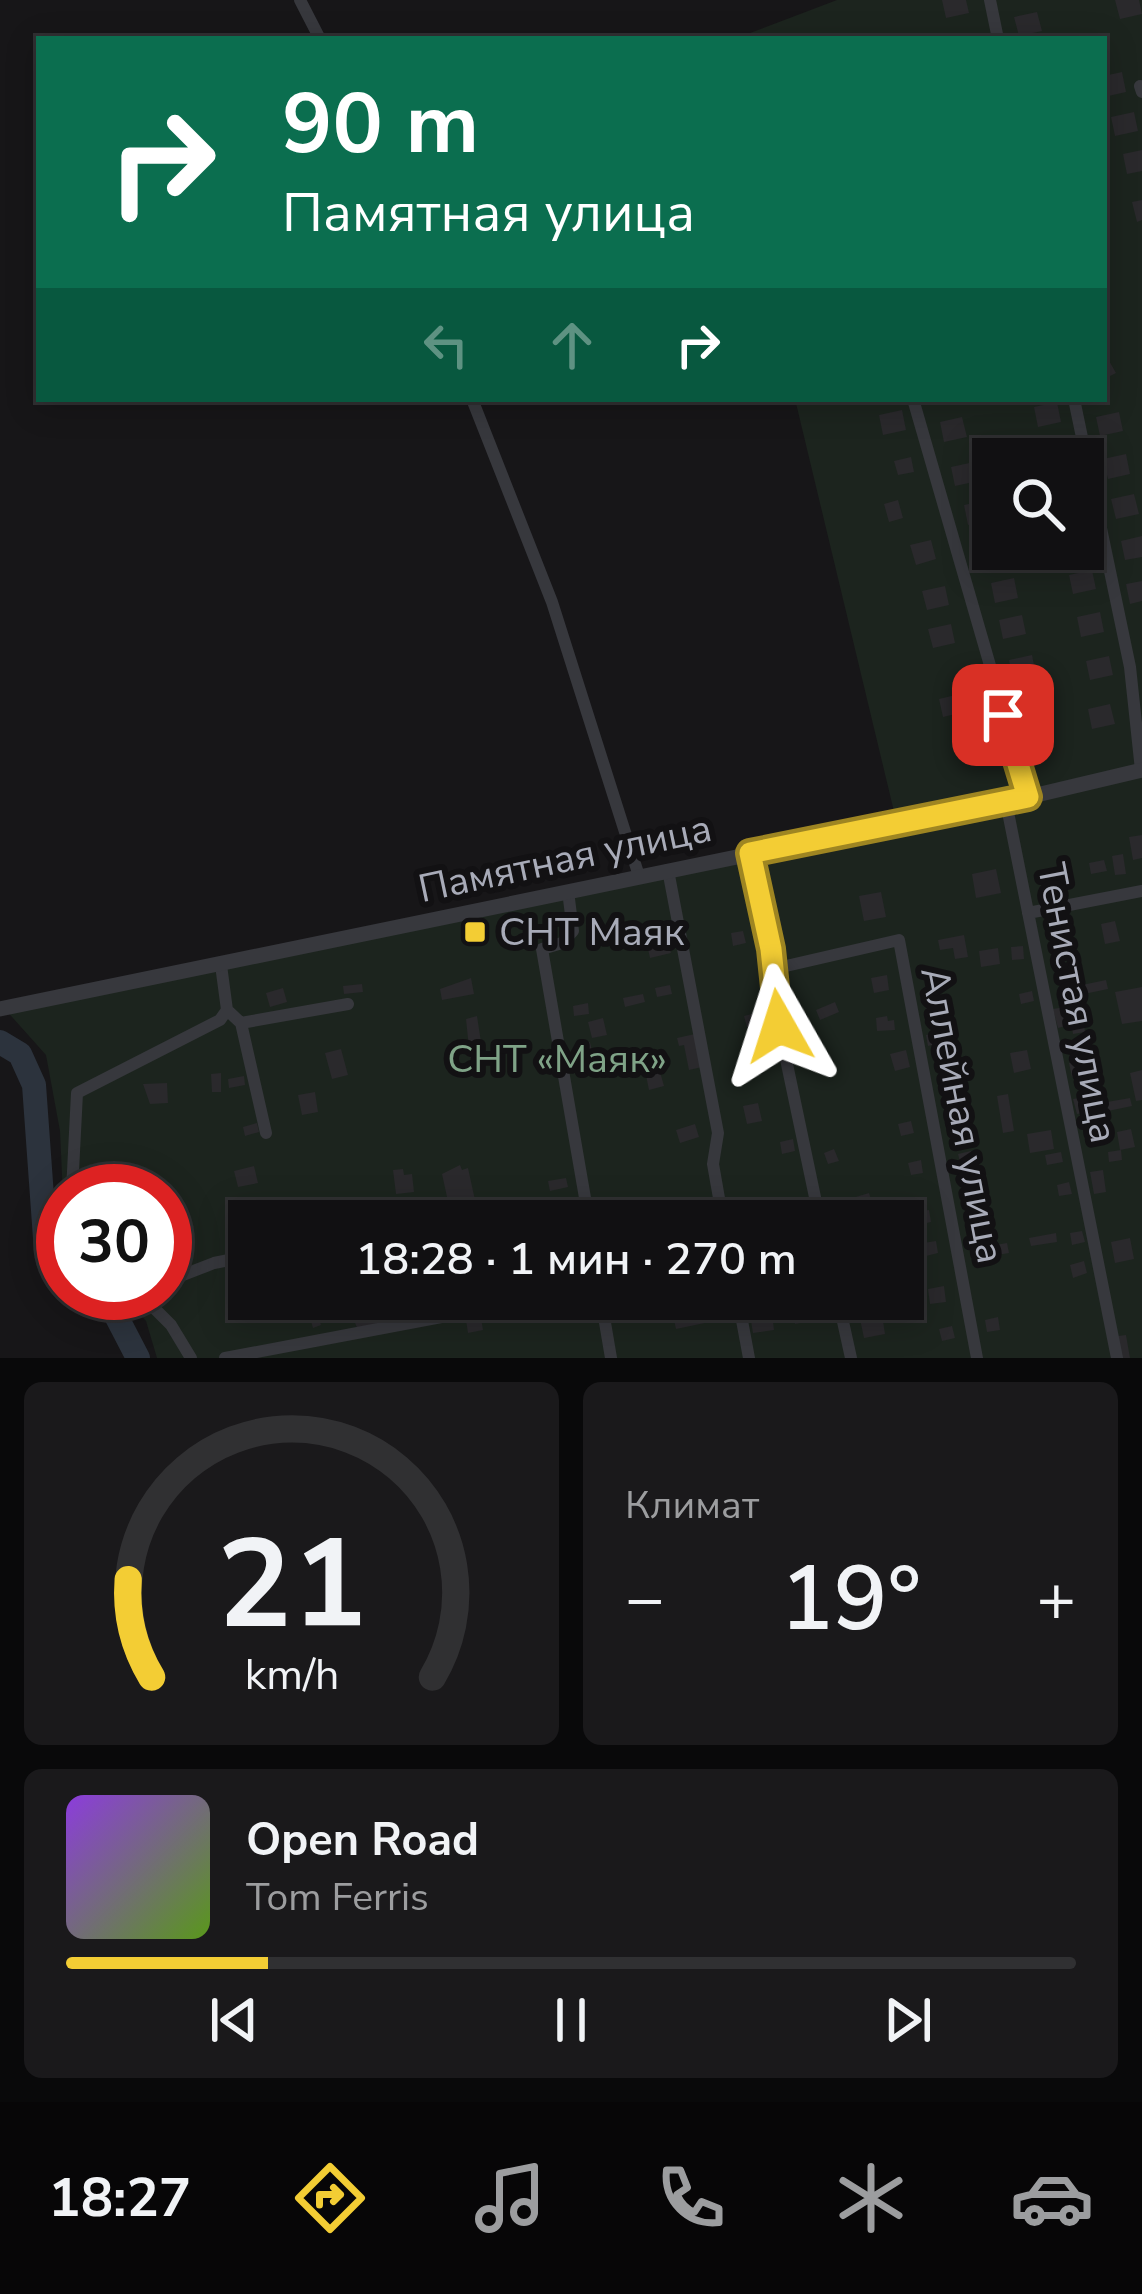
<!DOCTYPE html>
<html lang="ru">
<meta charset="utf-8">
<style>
:root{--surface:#111012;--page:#1a191b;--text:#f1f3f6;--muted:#9c9d9f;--line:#303032;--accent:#f3cd34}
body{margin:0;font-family:"Nunito Sans",sans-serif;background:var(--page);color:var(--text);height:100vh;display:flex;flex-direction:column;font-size:45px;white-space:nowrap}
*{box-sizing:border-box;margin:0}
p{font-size:39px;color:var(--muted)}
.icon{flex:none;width:66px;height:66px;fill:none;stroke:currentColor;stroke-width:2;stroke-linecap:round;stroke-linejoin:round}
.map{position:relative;height:1358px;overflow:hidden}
.details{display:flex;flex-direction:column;gap:24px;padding:24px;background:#09090a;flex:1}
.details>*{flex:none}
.hud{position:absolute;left:36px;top:36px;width:1071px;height:366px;border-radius:0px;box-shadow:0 6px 30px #0003,0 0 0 3px var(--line);background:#0b6e4f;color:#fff;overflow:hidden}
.fabs{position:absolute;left:972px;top:438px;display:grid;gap:24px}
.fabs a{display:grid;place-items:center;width:132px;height:132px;border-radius:0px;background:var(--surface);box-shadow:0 6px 30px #0003,0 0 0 3px var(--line);font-size:60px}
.speed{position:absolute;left:36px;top:1164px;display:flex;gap:24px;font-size:60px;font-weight:700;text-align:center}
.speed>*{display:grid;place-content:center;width:156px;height:156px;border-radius:50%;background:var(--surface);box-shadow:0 6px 30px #0003,0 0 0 3px var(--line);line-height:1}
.speed .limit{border:18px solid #d22;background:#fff;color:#111}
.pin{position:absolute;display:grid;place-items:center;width:102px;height:102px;color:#fff;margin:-51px;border-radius:24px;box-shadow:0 6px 18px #0006}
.me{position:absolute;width:132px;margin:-66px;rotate:354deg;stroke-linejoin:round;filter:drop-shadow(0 0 9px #0008)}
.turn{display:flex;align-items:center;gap:42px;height:252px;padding:0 48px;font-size:54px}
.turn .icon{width:156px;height:156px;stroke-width:2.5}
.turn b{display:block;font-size:84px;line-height:102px}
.lanes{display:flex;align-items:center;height:114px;padding:0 48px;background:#0003;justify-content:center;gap:60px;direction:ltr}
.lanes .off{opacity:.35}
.big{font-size:90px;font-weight:600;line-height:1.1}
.details .tile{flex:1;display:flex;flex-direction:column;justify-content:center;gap:18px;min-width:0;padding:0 42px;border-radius:18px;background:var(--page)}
.details .dial{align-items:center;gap:0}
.dial svg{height:312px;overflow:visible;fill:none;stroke:var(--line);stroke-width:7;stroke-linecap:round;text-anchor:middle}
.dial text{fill:var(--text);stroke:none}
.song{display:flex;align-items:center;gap:36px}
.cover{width:144px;height:144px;border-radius:18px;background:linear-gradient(135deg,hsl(270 70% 55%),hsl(90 70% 35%))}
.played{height:12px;border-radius:6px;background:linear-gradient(90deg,var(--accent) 20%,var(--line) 20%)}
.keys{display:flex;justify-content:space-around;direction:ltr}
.heat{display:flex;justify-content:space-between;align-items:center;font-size:66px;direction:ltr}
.details .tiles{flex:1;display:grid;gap:24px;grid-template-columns:1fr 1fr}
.tile:last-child{grid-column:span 2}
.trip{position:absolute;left:228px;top:1200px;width:696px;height:120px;border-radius:0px;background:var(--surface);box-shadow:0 6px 30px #0003,0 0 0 3px var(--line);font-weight:600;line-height:120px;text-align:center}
.dock{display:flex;height:192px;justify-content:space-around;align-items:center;background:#070607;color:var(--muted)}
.dock .icon{width:84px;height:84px}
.dock .selected{color:var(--accent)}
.dock b{font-size:54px;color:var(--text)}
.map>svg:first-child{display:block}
.green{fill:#1c241e;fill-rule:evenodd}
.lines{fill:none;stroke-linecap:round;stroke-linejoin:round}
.river{stroke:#2c333d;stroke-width:24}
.building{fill:#2a292c}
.minor{stroke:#37383d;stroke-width:12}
.tertiary{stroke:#37383d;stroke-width:15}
.route-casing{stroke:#9e8522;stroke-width:30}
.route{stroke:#f3cd34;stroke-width:21}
.poi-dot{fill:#f3cd34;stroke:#121113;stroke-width:4.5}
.labels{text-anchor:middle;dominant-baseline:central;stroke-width:12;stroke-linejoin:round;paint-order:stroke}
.street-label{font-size:39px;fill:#a8abb8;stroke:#121113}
.poi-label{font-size:39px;fill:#a8abb8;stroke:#121113;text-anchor:start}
.park-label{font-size:39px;fill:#7fa387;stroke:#121113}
</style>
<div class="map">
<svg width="1142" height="1358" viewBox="0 0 1142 1358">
<rect width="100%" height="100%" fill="#171618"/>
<path class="green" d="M837,0h305v1358h-985l-11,-37 -25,-28h44v-102h-102v6l-3,-66 -14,-76 -42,-47 893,-184 -102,-425h309v-360h-370zM993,459h90v90h-90zM249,1221h654v78h-654z"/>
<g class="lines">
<path class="river" d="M0,1042l20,12 14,31 11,153 18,19
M98,1293l13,13 27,52"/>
</g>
<path class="building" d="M942,0h24l3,13 -23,5z
M1115,0h24l3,14 -22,5z
M1037,12l5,19 -23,5 -5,-19z
M1122,72l4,20 -22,5v-21z
M1134,112l4,19 -23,5 -4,-19z
M1142,150v21l-15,3 -4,-20z
M1142,200v20l-5,2 -5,-20z
M1104,352l12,21 -12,6z
M1057,402l4,20 -23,5 -4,-20z
M902,410l4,20 -23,5 -4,-20z
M1119,412l4,19 -23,5 -4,-19z
M962,417l5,20 -23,5 -4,-20z
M1068,448l2,11h-24l-1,-6z
M1126,454l4,20 -22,5 -5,-20z
M911,457l3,15 -16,3 -4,-14z
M974,462l4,19 -23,5 -4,-19z
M1134,494l5,20 -23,5 -5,-20z
M898,500l5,18 -14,4 -5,-18z
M987,500l4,20 -23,5 -4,-20z
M1142,536v21l-17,3 -4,-19z
M931,540l5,19 -20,6 -6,-20z
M993,543v6h12l3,11 -23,5 -4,-19z
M1092,570l4,19 -23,5 -4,-19z
M1014,578l4,20 -23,5 -4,-20z
M1142,581v20l-12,3 -4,-20z
M945,586l4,19 -22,5 -5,-19z
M1100,612l4,20 -23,5 -4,-20z
M1022,615l4,19 -23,5 -4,-19z
M951,624l4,19 -22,5 -5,-19z
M1032,655l4,20 -23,5 -4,-20z
M1109,656l4,19 -23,5 -4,-19z
M960,694l4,18 -21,5 -4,-18z
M1110,704l5,20 -23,5 -4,-20z
M985,725l3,17 -27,3 -3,-17z
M1142,835v23l-9,2 -4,-23z
M1123,854l3,20 -11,1 -3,-19z
M1104,860l3,11 -16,3 -2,-11z
M996,869l5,24 -25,5 -4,-24z
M881,892l5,25 -22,4 -5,-25z
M1115,921l5,20 -15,3 -4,-20z
M665,930l6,23 -21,5 -5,-23z
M743,931l3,12 -13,3 -2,-13z
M964,935l4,22 -13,2 -2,-11 -13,2 -2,-10z
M1023,946l1,13 -12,1 -1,-13z
M998,948l2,16 -19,3 -2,-16z
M887,975l2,15 -15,3 -3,-15z
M471,978l3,16 -32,6 -2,-11z
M1106,980l2,9 -24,5 -2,-9z
M362,984l1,8 -19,2 -1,-8z
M670,985l2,9 -15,3 -2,-9z
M1142,987v34l-20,3 -7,-32z
M283,988l4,14 -17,5 -4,-14z
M1032,991l2,10 -13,3 -2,-10z
M643,994l2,8 -20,5 -2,-9z
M937,994l2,12 -13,3 -2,-13z
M835,1002l4,10 -19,8 -4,-10z
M588,1003l1,11 -15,2 -1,-10z
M1065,1007l4,18 -11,3 -5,-19z
M763,1011l3,11 -19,5 -3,-11z
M477,1016l6,39 -13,3 -4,-39z
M887,1016l1,5 6,-1 1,10 -18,1 -1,-13z
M603,1018l4,17 -15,3 -4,-16z
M1083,1018l2,14 -12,2 -2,-14z
M942,1031l3,11 -17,4 -2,-11z
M695,1034l7,33 -13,3 -5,-25 -5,1 -2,-8z
M590,1042l3,14 -13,2 -3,-13z
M765,1043l3,13 -13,2 -3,-12z
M341,1049l7,26 -16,4 -7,-26z
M906,1050l4,17 -15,4 -5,-17z
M1027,1050l4,19 -17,4 -4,-20z
M1087,1059l2,8 10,-3 2,7 -29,6 -3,-14z
M1142,1070v30l-6,1 -6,-28z
M660,1072l4,14 -15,4 -3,-15z
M221,1073v19h-9l-1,-18z
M244,1076l1,9 -16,3 -1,-9z
M167,1083l1,20 -18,1 -7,-20z
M315,1092l3,20 -16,3 -4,-20z
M1008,1094l6,37 -11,2 -6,-37z
M1090,1096l3,15 -16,3 -4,-15z
M1130,1098l2,8 -24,5 -1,-9z
M758,1103l4,18 -15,3 -4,-18z
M965,1115l2,12 -12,3 -3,-13z
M911,1121l3,12 -13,3 -3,-12z
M257,1123l2,9 -14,4 -2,-9z
M695,1124l4,13 -19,6 -4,-13z
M1131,1129l4,18 -15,3 -3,-18z
M1051,1130l3,19 -24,4 -3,-19z
M793,1139l2,12 -13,3 -2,-12z
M834,1149l5,12 -11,3 -4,-11z
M1121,1150l1,10 -13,2 -1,-10z
M971,1151l3,12 -13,3 -3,-12z
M1061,1152l2,10 -16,3 -2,-10z
M921,1160l2,13 -12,2 -3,-12z
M460,1165l2,5 6,-2 7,32 -26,6 -7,-32z
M254,1166l4,17 -20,4 -4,-16z
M403,1169l1,6 8,-1 2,18 -18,2 -3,-24z
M1103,1170l3,22 -12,2 -4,-22z
M566,1178l2,9 -18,4 -2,-10z
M1069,1182l3,12 -13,2 -2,-11z
M869,1193l5,16 -24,7 -4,-16z
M979,1195l3,12 -13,3 -3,-13z
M808,1198l4,17 -18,4 -5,-17z
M578,1200l3,21h-13l-3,-20z
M629,1210l2,8 -12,3h-14l-2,-8z
M929,1210l2,12 -13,3 -2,-13z
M1082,1231l3,11 -13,3 -2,-12z
M1056,1233l1,9 -26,4 -2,-8z
M1130,1238l4,21 -19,4 -4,-21z
M936,1241l2,12 -12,3 -3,-13z
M1007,1243l2,10 -24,4 -2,-10z
M1084,1261l3,12 -14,5 -3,-13z
M944,1286l2,16 -16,2 -2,-15z
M789,1299h27l4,20 -25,5z
M314,1303l7,22 -8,3 -7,-23z
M721,1304l3,15 -48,10 -2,-9 36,-7 -1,-6z
M771,1305l3,25 -21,3 -4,-24z
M372,1311l5,13 -19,6 -5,-12z
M882,1315l3,19 -21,4 -4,-19z
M998,1317l2,13 -13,2 -2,-12z
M481,1318l2,12 -15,3 -2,-13z
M952,1326l3,12 -13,3 -3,-12z
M1126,1335l4,23h-9l-3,-22z"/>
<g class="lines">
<path class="minor" d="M300,0l20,39
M990,0l8,39
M1140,86l2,6
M472,399l80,203 87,274
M913,399l115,398
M1074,399l56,268 11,103
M1006,802l111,556
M750,853l21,96 8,77 41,195
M668,870l50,263 -5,31 10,57
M568,891l5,40 -11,12 -20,6 47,272
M1028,913l114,-22
M773,969l126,-29 78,418
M227,1010l14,13 25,110
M241,1023l107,-19
M72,1191l5,-98 143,-73 7,-10 -6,-45
M432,1221l3,-1
M165,1282l49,-19 35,-7
M139,1293l32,32 20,33
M601,1299l10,59
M738,1299l11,59
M838,1299l13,59
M225,1358l227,-43"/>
<path class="tertiary" d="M0,1009l1028,-212 114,-27"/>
</g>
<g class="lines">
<defs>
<path id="route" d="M779,1026l-8,-77 -21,-96 278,-56 -25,-82"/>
</defs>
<use href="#route" class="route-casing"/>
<use href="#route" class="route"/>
</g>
<rect class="poi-dot" x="463" y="920" width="24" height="24" rx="6"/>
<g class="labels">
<g class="street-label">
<text transform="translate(565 859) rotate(-12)">Памятная улица</text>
<text transform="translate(1077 1003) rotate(79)">Тенистая улица</text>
<text transform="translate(962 1115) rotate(79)">Аллейная улица</text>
</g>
<g class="poi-label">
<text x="499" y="932">СНТ Маяк</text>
</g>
<g class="park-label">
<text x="557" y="1059">СНТ «Маяк»</text>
</g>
</g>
</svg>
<div class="fabs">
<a><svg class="icon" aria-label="search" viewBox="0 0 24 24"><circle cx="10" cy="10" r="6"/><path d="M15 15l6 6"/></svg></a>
</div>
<div class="speed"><div class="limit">30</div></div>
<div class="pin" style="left:1003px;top:715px;background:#d93025"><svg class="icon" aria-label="arrive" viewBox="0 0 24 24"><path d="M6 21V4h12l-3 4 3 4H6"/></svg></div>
<svg class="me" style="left:779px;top:1026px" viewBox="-20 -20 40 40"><path d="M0-17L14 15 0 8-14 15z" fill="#f3cd34" stroke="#fff" stroke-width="4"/></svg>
<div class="trip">18:28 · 1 мин · 270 m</div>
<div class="hud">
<div class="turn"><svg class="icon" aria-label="right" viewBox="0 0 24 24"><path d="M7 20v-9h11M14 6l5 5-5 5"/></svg><div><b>90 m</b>Памятная улица</div></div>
<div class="lanes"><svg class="icon off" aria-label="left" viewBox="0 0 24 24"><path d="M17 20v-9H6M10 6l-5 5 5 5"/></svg><svg class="icon off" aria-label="ahead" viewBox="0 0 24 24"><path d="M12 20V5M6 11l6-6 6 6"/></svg><svg class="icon" aria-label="right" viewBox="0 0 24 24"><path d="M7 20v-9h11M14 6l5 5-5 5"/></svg></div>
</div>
</div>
<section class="details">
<div class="tiles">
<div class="tile dial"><svg viewBox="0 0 100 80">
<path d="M14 69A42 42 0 1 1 86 69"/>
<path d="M14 69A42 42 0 0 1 8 44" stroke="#f3cd34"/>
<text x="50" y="56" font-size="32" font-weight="700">21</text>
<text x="50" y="72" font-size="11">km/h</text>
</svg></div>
<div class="tile"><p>Климат</p>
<div class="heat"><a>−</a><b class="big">19°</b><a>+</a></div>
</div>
<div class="tile">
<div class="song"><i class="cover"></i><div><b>Open Road</b><p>Tom Ferris</p></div></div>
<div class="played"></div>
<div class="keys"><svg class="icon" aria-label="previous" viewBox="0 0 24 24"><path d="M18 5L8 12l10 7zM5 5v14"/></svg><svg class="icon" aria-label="pause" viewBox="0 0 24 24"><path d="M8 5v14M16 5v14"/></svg><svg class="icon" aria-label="next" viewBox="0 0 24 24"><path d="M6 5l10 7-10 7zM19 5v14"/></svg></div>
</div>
</div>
</section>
<nav class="dock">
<b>18:27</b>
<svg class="icon selected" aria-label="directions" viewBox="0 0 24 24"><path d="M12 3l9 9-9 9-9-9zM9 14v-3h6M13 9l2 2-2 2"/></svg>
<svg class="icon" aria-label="music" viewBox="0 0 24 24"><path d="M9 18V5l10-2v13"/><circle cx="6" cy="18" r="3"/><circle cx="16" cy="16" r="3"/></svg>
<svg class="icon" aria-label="phone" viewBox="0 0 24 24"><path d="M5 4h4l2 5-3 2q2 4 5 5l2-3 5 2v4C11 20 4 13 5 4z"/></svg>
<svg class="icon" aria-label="climate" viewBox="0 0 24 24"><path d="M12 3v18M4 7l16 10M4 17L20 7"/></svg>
<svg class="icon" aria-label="car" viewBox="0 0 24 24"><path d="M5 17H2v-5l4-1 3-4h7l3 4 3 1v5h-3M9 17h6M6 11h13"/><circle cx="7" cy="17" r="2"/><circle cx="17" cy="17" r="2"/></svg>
</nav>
